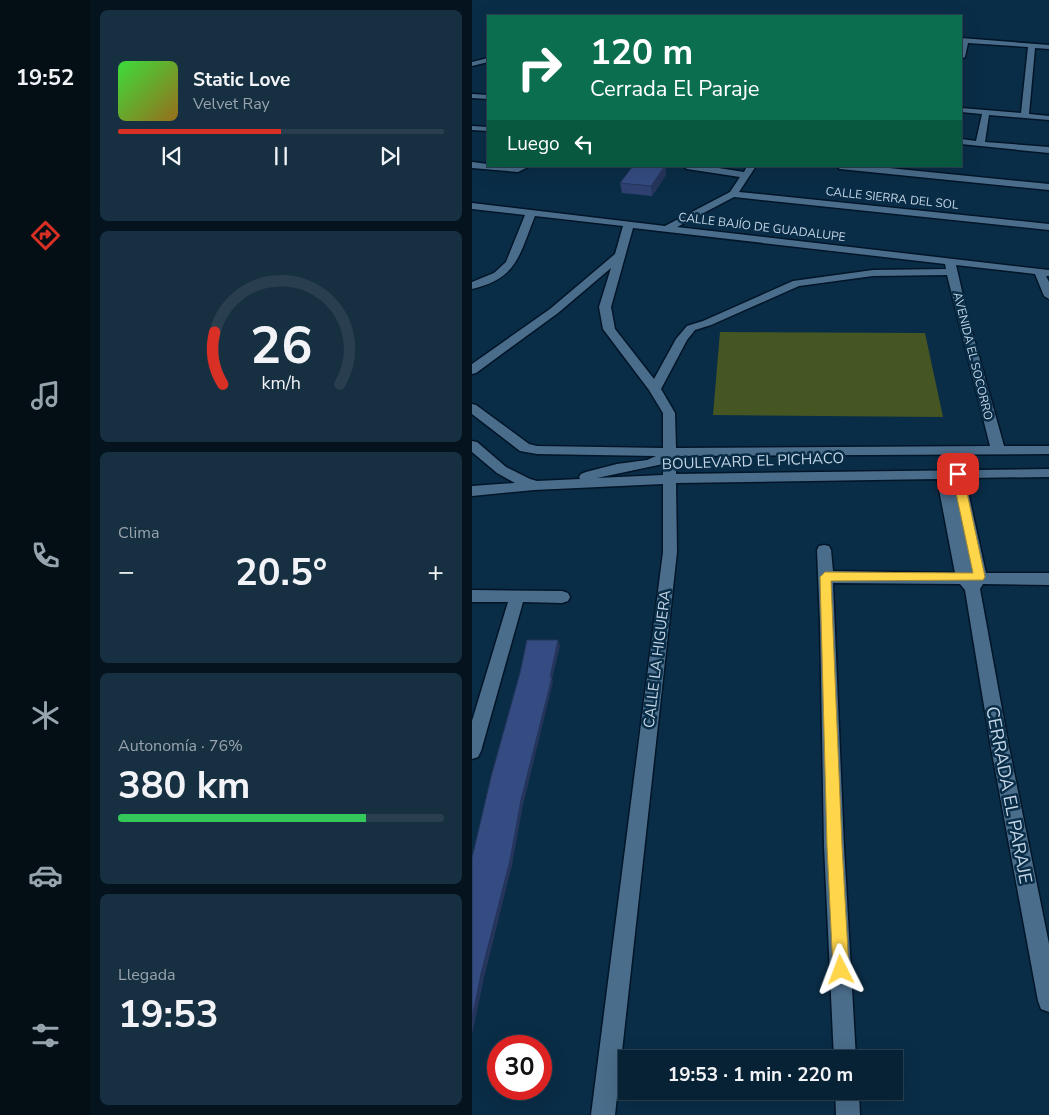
<!DOCTYPE html>
<html lang="es">
<meta charset="utf-8">
<style>
:root{--surface:#082235;--page:#162f41;--text:#f1f3f6;--muted:#98a4ad;--line:#293f50;--accent:#d93025}
body{margin:0;font-family:"Nunito Sans",sans-serif;background:var(--page);color:var(--text);height:100vh;display:flex;flex-direction:column;font-size:19px;white-space:nowrap}
*{box-sizing:border-box;margin:0}
p{font-size:16px;color:var(--muted)}
.icon{flex:none;width:28px;height:28px;fill:none;stroke:currentColor;stroke-width:2;stroke-linecap:round;stroke-linejoin:round}
.map{position:relative;flex:1;overflow:hidden}
.side{display:flex;flex-direction:column;gap:10px;padding:10px;background:#04131d;width:382px}
.side>*{flex:none}
.guide{position:absolute;left:15px;top:15px;width:475px;height:152px;border-radius:0px;box-shadow:0 5px 20px #0002,0 0 0 1px var(--line);background:#0b6e4f;color:#fff;overflow:hidden}
.speed{position:absolute;left:15px;top:1035px;display:flex;gap:10px;font-size:25px;font-weight:700;text-align:center}
.speed>*{display:grid;place-content:center;width:65px;height:65px;border-radius:50%;background:var(--surface);box-shadow:0 5px 20px #0002,0 0 0 1px var(--line);line-height:1}
.speed .limit{border:8px solid #d22;background:#fff;color:#111}
.pin{position:absolute;display:grid;place-items:center;width:42px;height:42px;color:#fff;margin:-21px;border-radius:10px;box-shadow:0 2px 8px #0006}
.me{position:absolute;width:55px;margin:-28px;rotate:357deg;stroke-linejoin:round;filter:drop-shadow(0 0 4px #0008)}
.turn{display:flex;align-items:center;gap:18px;height:105px;padding:0 20px;font-size:22px}
.turn .icon{width:65px;height:65px;stroke-width:2.5}
.turn b{display:block;font-size:35px;line-height:42px}
.then{display:flex;align-items:center;height:48px;padding:0 20px;background:#0003;gap:10px;font-size:19px}
.big{font-size:38px;font-weight:700;line-height:1.1}
.side .card{flex:1;display:flex;flex-direction:column;justify-content:center;gap:8px;min-width:0;padding:0 18px;border-radius:8px;background:var(--page)}
.side .dial{align-items:center;gap:0}
.dial svg{height:130px;overflow:visible;fill:none;stroke:var(--line);stroke-width:7;stroke-linecap:round;text-anchor:middle}
.dial text{fill:var(--text);stroke:none}
.song{display:flex;align-items:center;gap:15px}
.cover{width:60px;height:60px;border-radius:8px;background:linear-gradient(135deg,hsl(120 70% 55%),hsl(40 70% 35%))}
.played{height:5px;border-radius:2px;background:linear-gradient(90deg,var(--accent) 50%,var(--line) 50%)}
.keys{display:flex;justify-content:space-around;direction:ltr}
.heat{display:flex;justify-content:space-between;align-items:center;font-size:28px;direction:ltr}
.charge{height:8px;border-radius:4px;background:linear-gradient(90deg,#34c759 76%,var(--line) 0)}
.trip{position:absolute;left:146px;top:1050px;width:285px;height:50px;border-radius:0px;background:var(--surface);box-shadow:0 5px 20px #0002,0 0 0 1px var(--line);font-weight:700;line-height:50px;text-align:center}
main{display:flex;flex:1;min-height:0}
.tab-bar{display:flex;flex-direction:column;width:90px;justify-content:space-around;align-items:center;background:#030e15;color:var(--muted)}
.tab-bar .icon{width:35px;height:35px}
.tab-bar .active{color:var(--accent)}
.tab-bar b{font-size:22px;color:var(--text)}
.map>svg:first-child{display:block}
.green{fill:#455623}
.lines{fill:none;stroke-linecap:round;stroke-linejoin:round}
.minor-casing{stroke:#001528;stroke-width:3}
.minor{fill:#4a6d8b;fill-rule:evenodd}
.wall{fill:#2e4170}
.shaded-wall{fill:#25355b}
.building{fill:#354c82;stroke:#25355b}
.route{fill:#ffd54a;stroke:#a68a30}
.labels{text-anchor:middle;dominant-baseline:central;stroke-width:5;stroke-linejoin:round;paint-order:stroke}
.far-street-label{font-size:12px;fill:#c3d5e6;stroke:#0a2d47}
.street-label{font-size:15px;fill:#c3d5e6;stroke:#0a2d47}
.near-street-label{font-size:18px;fill:#c3d5e6;stroke:#0a2d47}
</style>
<main>
<nav class="tab-bar">
<b>19:52</b>
<svg class="icon active" aria-label="directions" viewBox="0 0 24 24"><path d="M12 3l9 9-9 9-9-9zM9 14v-3h6M13 9l2 2-2 2"/></svg>
<svg class="icon" aria-label="music" viewBox="0 0 24 24"><path d="M9 18V5l10-2v13"/><circle cx="6" cy="18" r="3"/><circle cx="16" cy="16" r="3"/></svg>
<svg class="icon" aria-label="phone" viewBox="0 0 24 24"><path d="M5 4h4l2 5-3 2q2 4 5 5l2-3 5 2v4C11 20 4 13 5 4z"/></svg>
<svg class="icon" aria-label="climate" viewBox="0 0 24 24"><path d="M12 3v18M4 7l16 10M4 17L20 7"/></svg>
<svg class="icon" aria-label="car" viewBox="0 0 24 24"><path d="M5 17H2v-5l4-1 3-4h7l3 4 3 1v5h-3M9 17h6M6 11h13"/><circle cx="7" cy="17" r="2"/><circle cx="17" cy="17" r="2"/></svg>
<svg class="icon" aria-label="filters" viewBox="0 0 24 24"><path d="M4 7h16M4 17h16"/><circle cx="9" cy="7" r="2"/><circle cx="15" cy="17" r="2"/></svg>
</nav>
<section class="side">
<div class="card">
<div class="song"><i class="cover"></i><div><b>Static Love</b><p>Velvet Ray</p></div></div>
<div class="played"></div>
<div class="keys"><svg class="icon" aria-label="previous" viewBox="0 0 24 24"><path d="M18 5L8 12l10 7zM5 5v14"/></svg><svg class="icon" aria-label="pause" viewBox="0 0 24 24"><path d="M8 5v14M16 5v14"/></svg><svg class="icon" aria-label="next" viewBox="0 0 24 24"><path d="M6 5l10 7-10 7zM19 5v14"/></svg></div>
</div>
<div class="card dial"><svg viewBox="0 0 100 80">
<path d="M14 69A42 42 0 1 1 86 69"/>
<path d="M14 69A42 42 0 0 1 9 37" stroke="#d93025"/>
<text x="50" y="56" font-size="32" font-weight="700">26</text>
<text x="50" y="72" font-size="11">km/h</text>
</svg></div>
<div class="card"><p>Clima</p>
<div class="heat"><a>−</a><b class="big">20.5°</b><a>+</a></div>
</div>
<div class="card"><p>Autonomía · 76%</p><b class="big">380 km</b><div class="charge"></div></div>
<div class="card"><p>Llegada</p><b class="big">19:53</b></div>
</section>
<div class="map">
<svg width="577" height="1115" viewBox="0 0 577 1115">
<rect width="100%" height="100%" fill="#0a2d47"/>
<path class="green" d="M248,332l205,1 18,84 -230,-2z"/>
<g class="lines">
<defs>
<path id="minor" d="M489,38l88,7v4l-14,-1 -6,66 20,2v4l-60,-5 -4,27 64,5v6l-88,-9v-5l15,2 6,-27 -21,-2v-4l60,5 7,-66 -60,-4 -3,14 -4,2z
M16,58v4l-16,4v-4z
M0,94l16,1v4l-16,-1z
M0,126l16,1v4l-16,-1z
M0,162l16,2v2h42l-12,6 -46,-4z
M211,166h23l38,6 3,-6h9l-17,26 310,32v6l-315,-33 -57,30 372,43v6h-3l3,6v17l-5,-3 -9,-22 -79,-9 12,52 36,129h45v8l-373,2v18l373,-5v8l-84,1 21,95h63v12l-66,-1 -3,5 28,153 41,202v68l-8,-3 -3,-8 -48,-259 -25,-152 -5,-6 -127,-1 11,263 12,213h-22l-10,-213 -4,-223 -3,-73 2,-4 5,-1 5,1 2,4 2,21 122,2 -18,-94 -261,4 1,69 -62,563h-24l72,-563v-68l-129,6 -62,6v-10l43,-3 -18,-10 -25,-21v-11l5,1 29,25 24,12 7,2 43,-2 -1,-2 2,-3 5,-2 31,-8 30,-4 9,-4 -119,-2 -17,-3 -48,-37v-10l4,1 53,39 8,2 126,2v-35l-14,-23 -46,-61 -4,-22 12,-39 -53,45 -82,60 -4,1v-10l78,-55 65,-55 8,-28 -88,-10c-16,39 -17,62 -63,73v-7l22,-9 12,-11 19,-47 -53,-6v-6l193,23 65,-34 10,-15 -53,-8zM161,228l312,36 1,5 -73,1 -80,11 -90,40 -16,5 -11,13 -22,40 -39,-50 -4,-22zM475,275l43,171 -314,2 -1,-35 -14,-24 26,-49 8,-10 16,-5 88,-39 74,-10zM191,464v11l-66,3z
M364,166h33l180,18v6l-209,-21z
M0,590l90,1 6,2 2,4 -2,4 -6,2 -39,-1 -42,149 -3,6 -6,2v-38l36,-119h-36z
M363,1091h24l1,24h-24z"/>
</defs>
<use href="#minor" class="minor-casing"/>
<use href="#minor" class="minor"/>
</g>
<path class="wall" d="M193,166l1,9 -14,21 -30,-3 -2,-10z"/>
<path class="shaded-wall" d="M193,166l1,9 -14,21 -1,-10z
M86,640l2,6 -8,33 1,3 -30,123 -11,60 -28,113 -12,57v-17l9,-44z"/>
<path class="building" d="M161,166h32l-14,20 -31,-3z
M55,640h31l-8,37h2l-31,123 -11,60 -29,114 -9,44v-160l19,-81 29,-104z"/>
<path class="route" d="M486,470l5,4 22,103 -2,3 -152,1 11,265 7,124 -2,6 -6,2 -6,-2 -2,-6 -6,-124 -7,-269 5,-5 148,1 -21,-99z"/>
<g class="labels">
<g class="far-street-label">
<text transform="translate(420 198) rotate(6)">CALLE SIERRA DEL SOL</text>
<text transform="translate(290 227) rotate(7)">CALLE BAJÍO DE GUADALUPE</text>
<text transform="translate(501 356) rotate(76)">AVENIDA EL SOCORRO</text>
</g>
<g class="street-label">
<text transform="translate(281 461) rotate(-2)">BOULEVARD EL PICHACO</text>
<text transform="translate(185 659) rotate(-83)">CALLE LA HIGUERA</text>
</g>
<g class="near-street-label">
<text transform="translate(537 795) rotate(79)">CERRADA EL PARAJE</text>
</g>
</g>
</svg>
<div class="speed"><div class="limit">30</div></div>
<div class="pin" style="left:486px;top:474px;background:#d93025"><svg class="icon" aria-label="arrive" viewBox="0 0 24 24"><path d="M6 21V4h12l-3 4 3 4H6"/></svg></div>
<svg class="me" style="left:369px;top:970px" viewBox="-20 -20 40 40"><path d="M0-17L14 15 0 8-14 15z" fill="#ffd54a" stroke="#fff" stroke-width="4"/></svg>
<div class="trip">19:53 · 1 min · 220 m</div>
<div class="guide">
<div class="turn"><svg class="icon" aria-label="right" viewBox="0 0 24 24"><path d="M7 20v-9h11M14 6l5 5-5 5"/></svg><div><b>120 m</b>Cerrada El Paraje</div></div>
<div class="then">Luego<svg class="icon" aria-label="left" viewBox="0 0 24 24"><path d="M17 20v-9H6M10 6l-5 5 5 5"/></svg></div>
</div>
</div>
</main>
